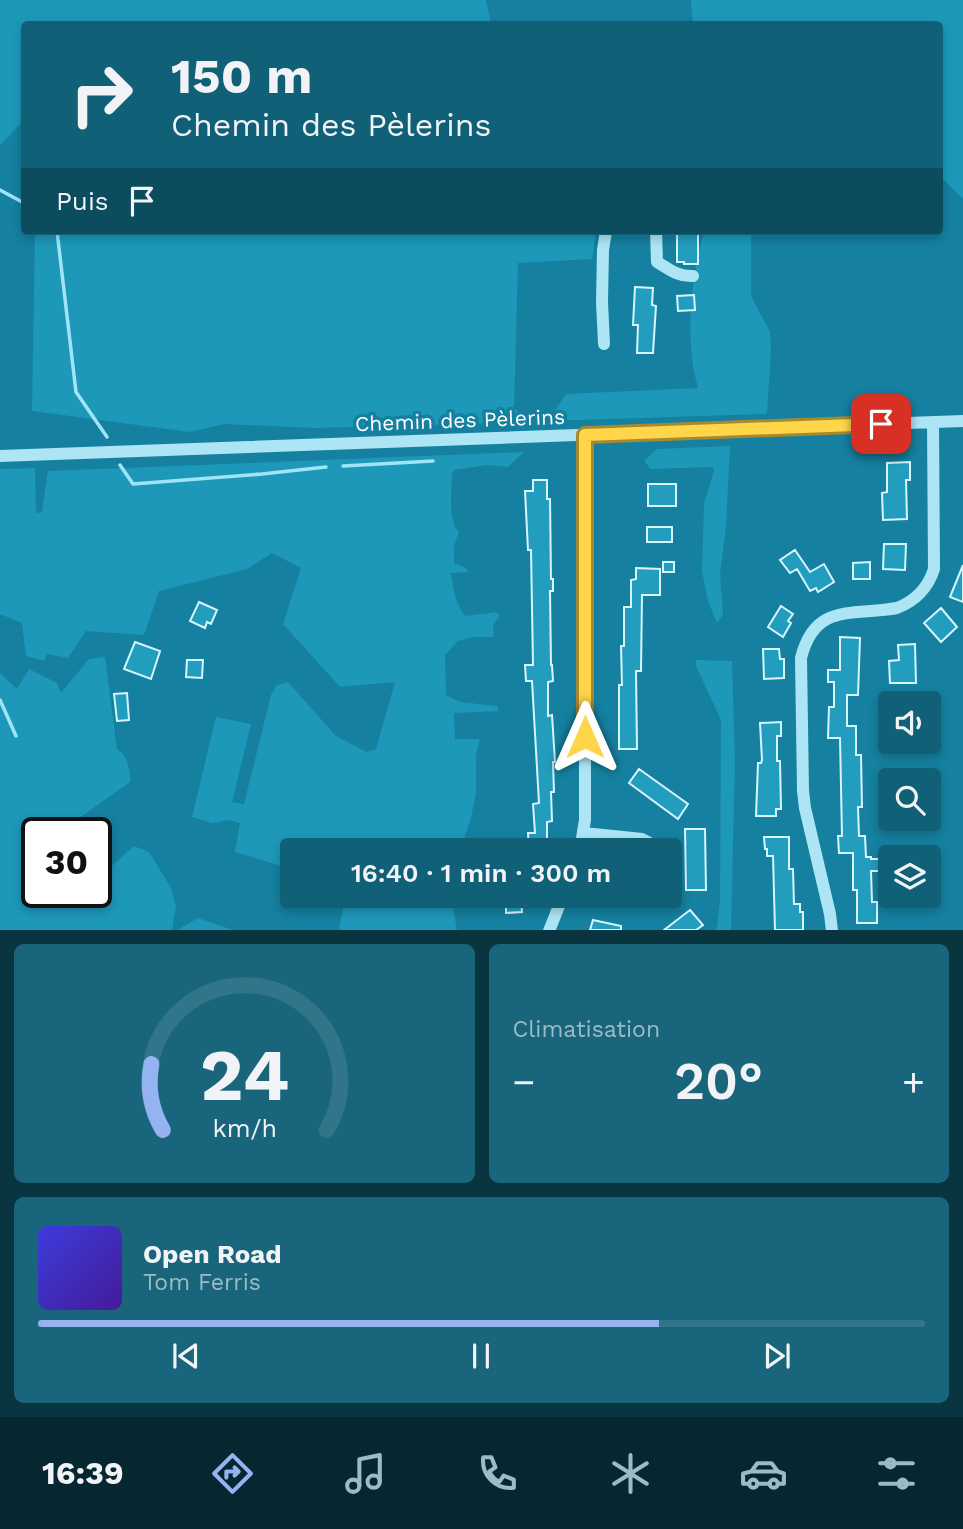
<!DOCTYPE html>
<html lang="fr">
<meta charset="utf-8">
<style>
:root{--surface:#106077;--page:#19667c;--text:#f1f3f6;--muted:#9cbbc6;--line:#307589;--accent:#95b2f1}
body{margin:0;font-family:"Work Sans",sans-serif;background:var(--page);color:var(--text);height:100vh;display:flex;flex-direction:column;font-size:26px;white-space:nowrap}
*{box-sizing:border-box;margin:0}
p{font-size:23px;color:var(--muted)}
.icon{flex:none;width:38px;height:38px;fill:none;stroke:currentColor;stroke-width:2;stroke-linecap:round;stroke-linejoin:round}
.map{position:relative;height:930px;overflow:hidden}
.details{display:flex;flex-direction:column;gap:14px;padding:14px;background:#093541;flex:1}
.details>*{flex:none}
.top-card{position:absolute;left:21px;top:21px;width:922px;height:214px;border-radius:7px;box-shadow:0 4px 10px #0003;background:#106077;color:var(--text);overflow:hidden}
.fabs{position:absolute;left:878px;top:691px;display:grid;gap:14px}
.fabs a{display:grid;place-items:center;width:63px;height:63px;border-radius:7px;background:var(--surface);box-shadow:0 4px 10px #0003;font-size:35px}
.speed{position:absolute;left:21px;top:817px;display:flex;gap:14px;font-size:35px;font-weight:700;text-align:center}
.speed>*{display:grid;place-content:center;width:91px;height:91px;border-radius:50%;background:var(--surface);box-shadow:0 4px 10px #0003;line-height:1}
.speed .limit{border:4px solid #111;border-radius:10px;background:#fff;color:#111}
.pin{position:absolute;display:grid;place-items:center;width:60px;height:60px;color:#fff;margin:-30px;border-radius:14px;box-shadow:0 4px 10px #0006}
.me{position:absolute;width:77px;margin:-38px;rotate:0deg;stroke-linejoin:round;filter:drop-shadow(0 0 5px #0008)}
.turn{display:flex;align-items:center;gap:24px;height:147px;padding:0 35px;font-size:32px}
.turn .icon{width:91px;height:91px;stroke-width:2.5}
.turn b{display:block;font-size:49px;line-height:60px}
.then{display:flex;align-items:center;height:66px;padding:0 35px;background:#0003;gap:14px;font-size:26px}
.big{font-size:52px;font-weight:600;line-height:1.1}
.details .tile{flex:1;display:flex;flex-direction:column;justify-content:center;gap:10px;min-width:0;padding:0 24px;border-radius:10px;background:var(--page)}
.details .dial{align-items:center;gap:0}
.dial svg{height:182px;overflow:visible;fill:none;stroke:var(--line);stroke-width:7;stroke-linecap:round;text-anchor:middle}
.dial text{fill:var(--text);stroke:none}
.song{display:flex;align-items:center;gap:21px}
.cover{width:84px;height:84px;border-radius:10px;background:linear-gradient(135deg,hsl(240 70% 55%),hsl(260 70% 35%))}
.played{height:7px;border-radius:4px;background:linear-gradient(90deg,var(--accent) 70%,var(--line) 70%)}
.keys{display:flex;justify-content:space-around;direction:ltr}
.heat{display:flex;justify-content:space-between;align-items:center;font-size:38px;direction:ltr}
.details .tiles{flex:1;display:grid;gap:14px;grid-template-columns:1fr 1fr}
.tile:last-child{grid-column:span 2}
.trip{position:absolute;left:280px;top:838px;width:402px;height:70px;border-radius:7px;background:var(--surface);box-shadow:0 4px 10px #0003;font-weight:600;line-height:70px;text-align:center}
.tab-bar{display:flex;height:112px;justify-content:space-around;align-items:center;background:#062630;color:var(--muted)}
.tab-bar .icon{width:49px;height:49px}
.tab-bar .on{color:var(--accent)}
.tab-bar b{font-size:32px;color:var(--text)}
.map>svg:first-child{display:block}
.green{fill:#1d98b9}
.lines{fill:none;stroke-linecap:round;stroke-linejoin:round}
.stream{stroke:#9fe5f6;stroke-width:3.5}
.building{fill:#239dbe;stroke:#d6f5fd;stroke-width:2}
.minor{stroke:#ade5f4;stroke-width:12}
.route-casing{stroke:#a68a30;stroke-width:18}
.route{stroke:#ffd54a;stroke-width:12}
.labels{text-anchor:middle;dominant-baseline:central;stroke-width:7;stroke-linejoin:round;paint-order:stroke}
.street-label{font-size:21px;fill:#fff;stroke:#15809f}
</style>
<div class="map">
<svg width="963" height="931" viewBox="0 0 963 931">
<rect width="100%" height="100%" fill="#15809f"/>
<path class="green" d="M0,0h486l5,24h-467v96l-24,25z
M691,0h272v199l-23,-23v-152h-247z
M35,231h561l-4,28 -74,4 -4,146 27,13 -226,6 -90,-4 -35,8 -158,-21z
M704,231h47v65l19,36 1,18 -4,64 -219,7 18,-27 132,-6c-14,-51 -7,-106 6,-157z
M730,446l-4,81 -6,46 3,42 -6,8 -9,-22 -6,-30 2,-68 10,-32 -1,-4 -62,2 -7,-8 13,-12z
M524,452l-16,15 -22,-2 -32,5 -2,4c0,20 -5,43 7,59l-5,12v18l12,5 3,4 -18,1c2,15 4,30 14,43l32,-4 3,4 -7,9 1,12h-21l-15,4 -13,14 1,40 14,7 37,4 2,5 -45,2 1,26h25l-4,15v39l-6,29 -5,13 4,15h-177v19l-57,-17 5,-29 -10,-3 -18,3 -20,-6 24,-100 35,7 -19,78 12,2 27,-109 6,-10 11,-3 48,54 31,16 9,-3 19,-67 -55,5 -57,-63 18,-56 -29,-15 -25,16 -88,22 -15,44 -58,-4 -18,27 -21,-4 -3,7 -18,-5 -4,-33 -22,-9v-145l35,-1 1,45 6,-1 6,-41z
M105,657l12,92c11,7 13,20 13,33l-52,37 5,14h-46v59h59v-30l8,11 30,-27 15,6 22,36 5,18 -4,24h-172v-257l17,16 12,-20 28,14 4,10 28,-34z
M696,660l36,1 3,100 -4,169h-16l2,-3 3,-26 1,-181 -25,-54z
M345,896h106l6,34h-118z
M198,918l35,12h-56z"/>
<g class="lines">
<path class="stream" d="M0,190l24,13
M57,231l19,161 31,45
M120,465l13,19 129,-10 64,-7
M343,466l90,-5
M0,700l16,36"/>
</g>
<path class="building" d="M677,231h21v33h-14v-2h-7z
M635,287l18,1 -1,17 4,1 -3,47h-16l1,-28h-5z
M694,295l1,15 -17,1 -1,-15z
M910,462v18h-4l1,39 -24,1 -1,-27 5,-1v-29z
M533,480h14v19h3l1,80h2v12h-3l1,74h1l1,16 -5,1v34l4,-1 3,47h-2l1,30h-3l1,29 -5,1v28h-18l-1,-17h7l-2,-29 6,-1 -7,-122h-6l-1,-16h8l-2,-115h-3l-3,-59h8z
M648,484h28v22h-28z
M647,527h25v15h-25z
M884,544h22l-1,26 -22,-1z
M795,550l15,22 14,-8 10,18 -16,10 -2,-4 -6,3 -13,-22 -7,4 -10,-13z
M663,562h11v10h-11z
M870,562v17h-17v-16z
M963,565v37l-13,-5z
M636,568l24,1v26h-18l-1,76h-5l1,78h-18v-64h3l-1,-39h3v-39h7v-27l5,-1z
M199,602l18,8 -6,14 -4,-2 -2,6 -15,-7z
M781,606l12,8 -5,7 3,2 -8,14 -15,-10z
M941,608l16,19 -16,15 -17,-19z
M840,637l20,1 -2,57h-11v31h9v29h5l1,52h-4l1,29h6l1,21h5v2h10v12h-10l1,31h5v21h-20v-33h-4v-37h-14l-1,-17h4l-2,-98h-12l1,-31h5v-25h-6v-12h12z
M135,642l25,9 -9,28 -27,-10z
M915,644l1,39h-26l-1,-22 10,-1 -1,-15z
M763,649h16l1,10h4v19l-20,1z
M187,660h16l-1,18 -16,-1z
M127,693l2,27 -12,1 -3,-27z
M781,722v14h-4v25h3l1,48h-5v7h-20l2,-53h3l1,-3 -2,-37z
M639,769l49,35 -10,15 -49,-36z
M685,829h20l1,61h-20z
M764,837h25v32h4l1,35h6v8h3v18h-28l-2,-74h-6v-7h-2z
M521,899l1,13 -16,1v-13z
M690,910l13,15 -7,5h-32z
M593,920l28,6v4h-31z"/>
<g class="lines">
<path class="minor" d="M656,231l1,31c12,7 21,15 36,14
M604,344l-2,-42 1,-52 3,-19
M0,456l963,-35
M584,833l58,6 6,3 3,8
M580,850l5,-30v-385
M621,896l13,3 9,-3
M549,931l14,-35
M832,931l-2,-17 -25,-106 -2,-17 -2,-133c14,-56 52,-42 96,-50 18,-7 31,-20 37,-39l-1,-147"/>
</g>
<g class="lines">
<defs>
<path id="route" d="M585,737v-302l296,-11"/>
</defs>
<use href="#route" class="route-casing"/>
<use href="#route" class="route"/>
</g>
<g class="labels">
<g class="street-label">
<text transform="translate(460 420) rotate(-2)">Chemin des Pèlerins</text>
</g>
</g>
</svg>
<div class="fabs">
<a><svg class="icon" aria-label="sound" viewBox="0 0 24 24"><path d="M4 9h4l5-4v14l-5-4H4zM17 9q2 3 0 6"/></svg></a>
<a><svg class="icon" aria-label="search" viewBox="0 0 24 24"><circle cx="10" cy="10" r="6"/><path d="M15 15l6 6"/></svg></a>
<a><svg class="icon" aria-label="layers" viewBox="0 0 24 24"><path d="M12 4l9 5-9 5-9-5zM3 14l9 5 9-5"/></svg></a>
</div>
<div class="speed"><div class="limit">30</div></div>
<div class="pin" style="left:881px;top:424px;background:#d93025"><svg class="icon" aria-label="arrive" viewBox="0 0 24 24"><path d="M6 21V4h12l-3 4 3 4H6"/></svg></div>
<svg class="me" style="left:585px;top:737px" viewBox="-20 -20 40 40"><path d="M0-17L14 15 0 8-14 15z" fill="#ffd54a" stroke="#fff" stroke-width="4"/></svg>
<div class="trip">16:40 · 1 min · 300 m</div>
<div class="top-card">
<div class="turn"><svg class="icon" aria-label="right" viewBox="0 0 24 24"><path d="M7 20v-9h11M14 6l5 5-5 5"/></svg><div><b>150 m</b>Chemin des Pèlerins</div></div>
<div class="then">Puis<svg class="icon" aria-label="arrive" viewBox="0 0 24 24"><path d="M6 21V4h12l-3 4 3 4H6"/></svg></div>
</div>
</div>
<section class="details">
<div class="tiles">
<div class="tile dial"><svg viewBox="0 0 100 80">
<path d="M14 69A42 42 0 1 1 86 69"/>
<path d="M14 69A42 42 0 0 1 9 40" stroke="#95b2f1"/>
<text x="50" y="56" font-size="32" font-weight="700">24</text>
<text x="50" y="72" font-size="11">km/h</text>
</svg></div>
<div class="tile"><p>Climatisation</p>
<div class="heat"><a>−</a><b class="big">20°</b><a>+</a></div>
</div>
<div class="tile">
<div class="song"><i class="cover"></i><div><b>Open Road</b><p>Tom Ferris</p></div></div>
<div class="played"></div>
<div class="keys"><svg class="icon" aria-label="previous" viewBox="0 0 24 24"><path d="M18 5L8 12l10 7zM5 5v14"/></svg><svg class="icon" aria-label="pause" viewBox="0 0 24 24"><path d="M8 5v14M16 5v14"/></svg><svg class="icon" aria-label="next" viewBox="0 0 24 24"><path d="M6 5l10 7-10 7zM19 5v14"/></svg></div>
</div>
</div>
</section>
<nav class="tab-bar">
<b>16:39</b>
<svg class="icon on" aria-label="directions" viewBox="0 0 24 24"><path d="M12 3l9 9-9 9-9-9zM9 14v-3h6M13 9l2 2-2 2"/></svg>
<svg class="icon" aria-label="music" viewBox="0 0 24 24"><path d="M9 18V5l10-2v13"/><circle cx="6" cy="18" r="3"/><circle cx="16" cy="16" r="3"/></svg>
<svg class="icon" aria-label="phone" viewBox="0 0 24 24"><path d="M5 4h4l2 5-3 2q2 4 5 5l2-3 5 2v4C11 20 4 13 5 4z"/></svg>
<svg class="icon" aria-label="climate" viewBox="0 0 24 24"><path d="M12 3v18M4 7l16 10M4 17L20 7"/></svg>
<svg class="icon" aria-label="car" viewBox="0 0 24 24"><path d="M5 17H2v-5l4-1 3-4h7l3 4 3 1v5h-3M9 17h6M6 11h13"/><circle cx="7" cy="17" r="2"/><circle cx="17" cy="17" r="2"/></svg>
<svg class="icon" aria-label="filters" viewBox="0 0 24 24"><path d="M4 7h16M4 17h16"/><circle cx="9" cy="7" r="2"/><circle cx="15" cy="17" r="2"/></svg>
</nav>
